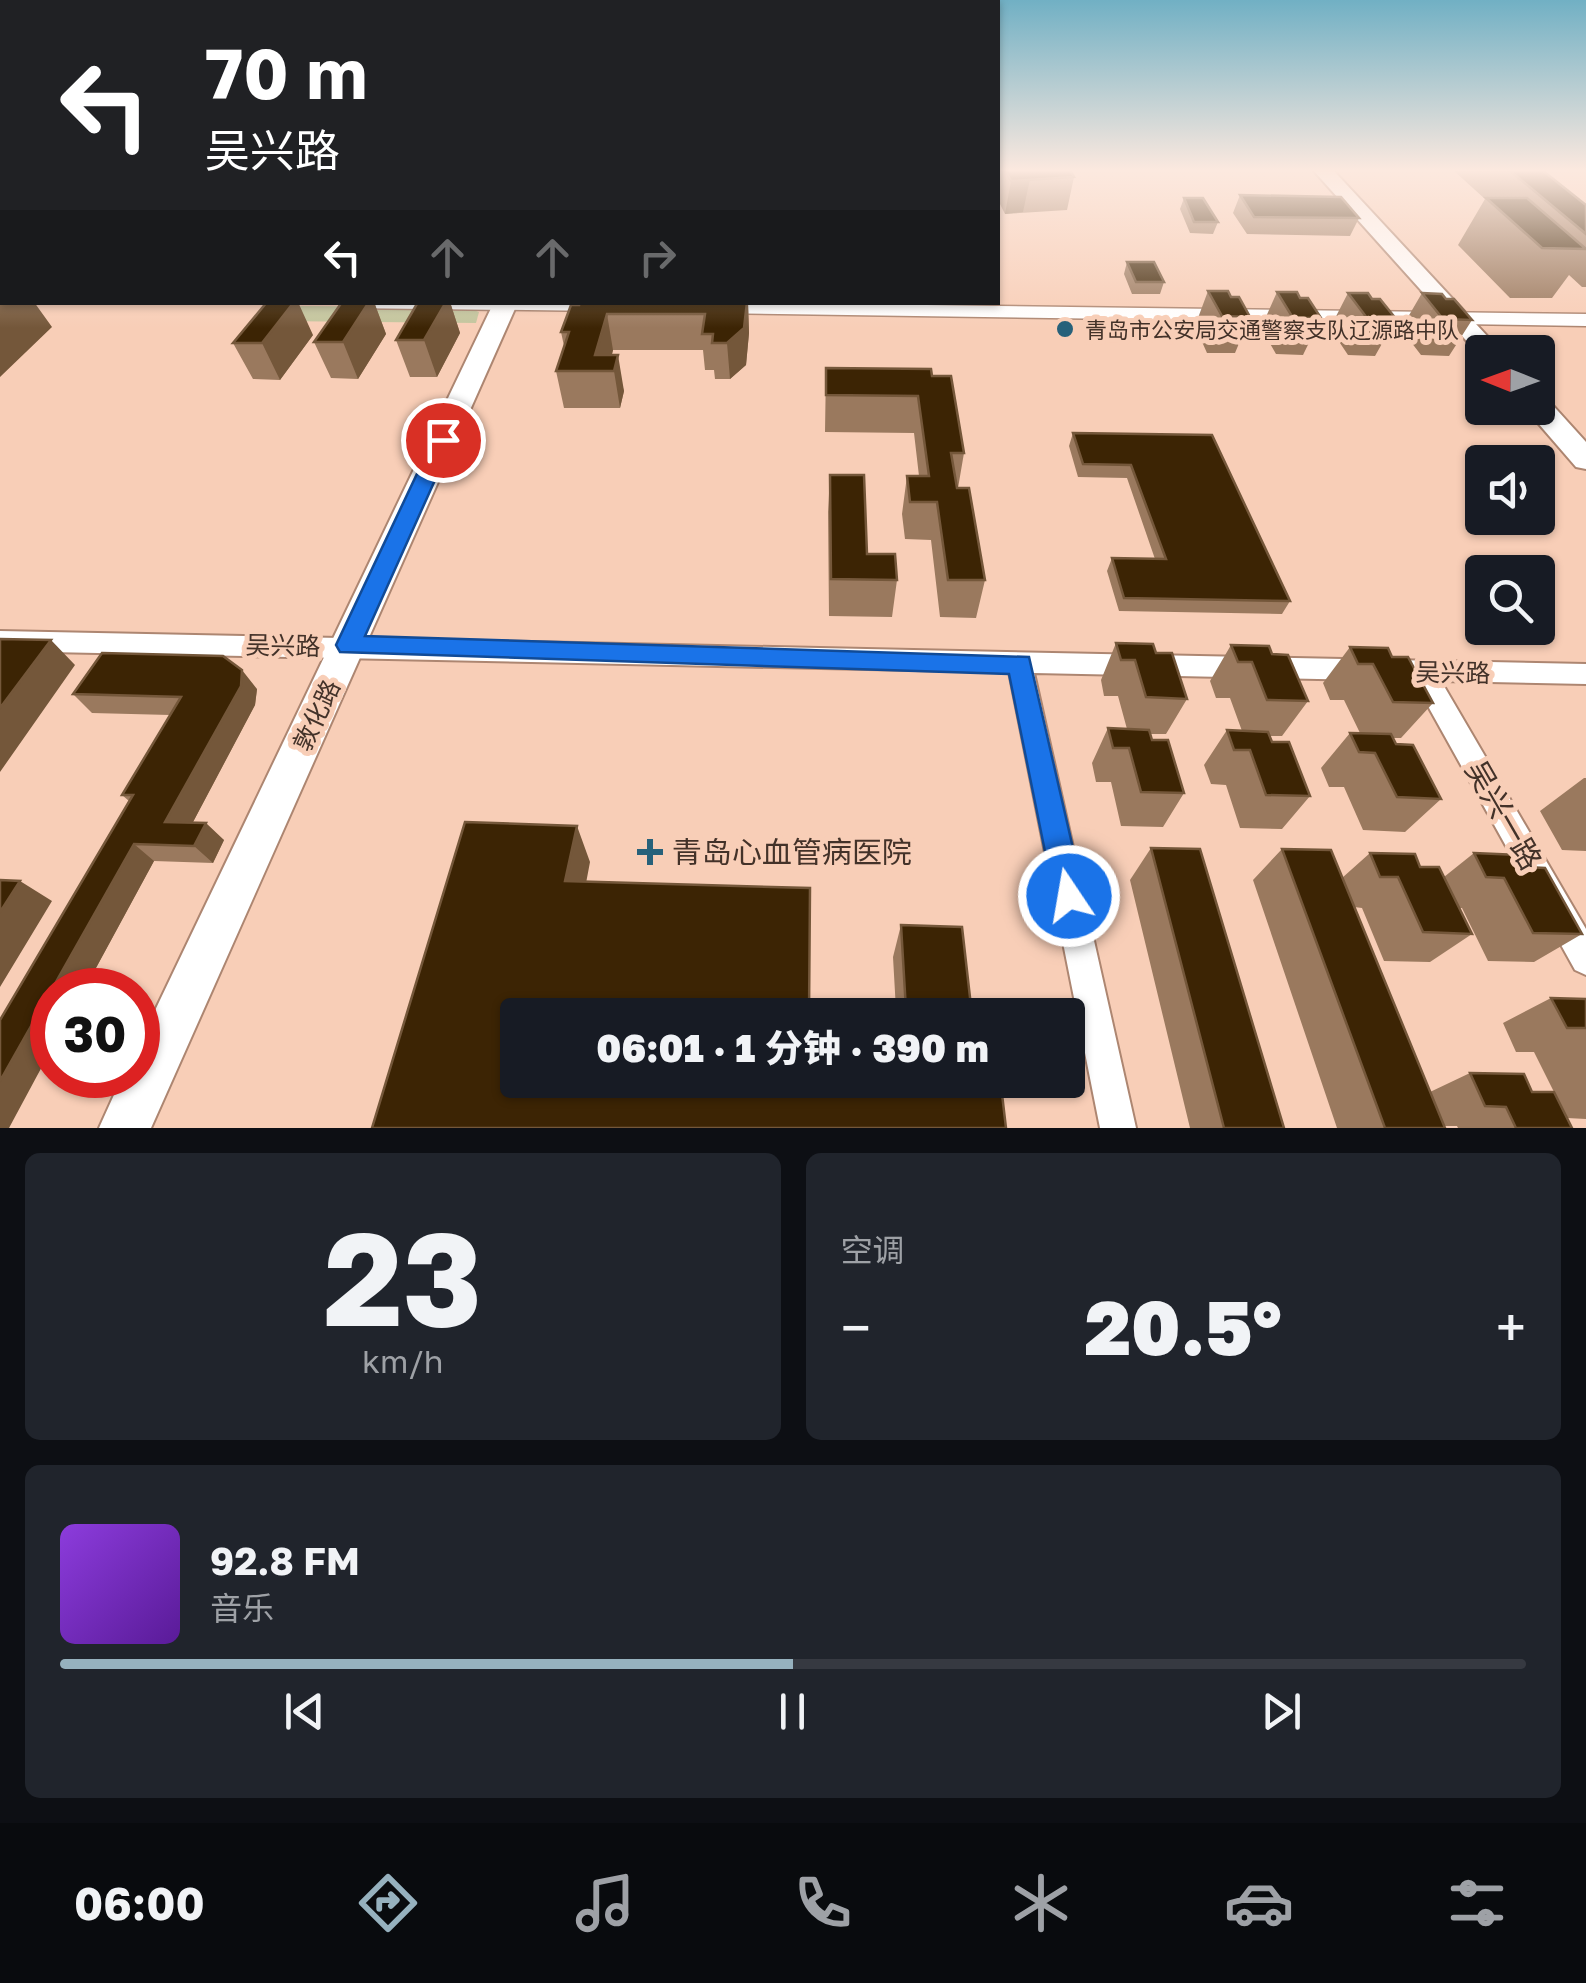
<!DOCTYPE html>
<html lang="zh">
<meta charset="utf-8">
<style>
:root{--surface:#171b24;--page:#20242c;--text:#f1f3f6;--muted:#9ea1a6;--line:#363941;--accent:#96b1be}
body{margin:0;font-family:"Golos Text","Noto Sans SC",sans-serif;background:var(--page);color:var(--text);height:100vh;display:flex;flex-direction:column;font-size:38px;white-space:nowrap}
*{box-sizing:border-box;margin:0}
p{font-size:32px;color:var(--muted)}
.icon{flex:none;width:55px;height:55px;fill:none;stroke:currentColor;stroke-width:2;stroke-linecap:round;stroke-linejoin:round}
.map{position:relative;height:1128px;overflow:hidden}
.drawer{display:flex;flex-direction:column;gap:25px;padding:25px;background:#0d0f14;flex:1}
.drawer>*{flex:none}
.hud{position:absolute;left:0px;top:0px;width:1000px;height:305px;box-shadow:0 2px 8px #0004;background:#202124;color:#fff;overflow:hidden}
.needle{width:65px;rotate:271deg}
.buttons{position:absolute;left:1465px;top:335px;display:grid;gap:20px}
.buttons a{display:grid;place-items:center;width:90px;height:90px;border-radius:10px;background:var(--surface);box-shadow:0 2px 8px #0004;font-size:50px}
.speed{position:absolute;left:30px;top:968px;display:flex;gap:20px;font-size:50px;font-weight:700;text-align:center}
.speed>*{display:grid;place-content:center;width:130px;height:130px;border-radius:50%;background:var(--surface);box-shadow:0 2px 8px #0004;line-height:1}
.speed .limit{border:15px solid #d22;background:#fff;color:#111}
.pin{position:absolute;display:grid;place-items:center;width:85px;height:85px;color:#fff;margin:-42px;border:5px solid #fff;border-radius:50%;box-shadow:0 2px 10px #0007}
.me{position:absolute;width:110px;margin:-55px;rotate:348deg;stroke-linejoin:round;filter:drop-shadow(0 0 8px #0008)}
.turn{display:flex;align-items:center;gap:35px;height:210px;padding:0 40px;font-size:45px}
.turn .icon{width:130px;height:130px;stroke-width:2.5}
.turn b{display:block;font-size:70px;line-height:85px}
.lanes{display:flex;align-items:center;height:95px;padding:0 40px;background:#0003;justify-content:center;gap:50px;direction:ltr}
.lanes .off{opacity:.35}
.big{font-size:75px;font-weight:800;line-height:1.1}
.drawer .card{flex:1;display:flex;flex-direction:column;justify-content:center;gap:15px;min-width:0;padding:0 35px;border-radius:15px;background:var(--page)}
.drawer .dial{align-items:center;gap:0}
.dial b{font-size:130px;line-height:1}
.song{display:flex;align-items:center;gap:30px}
.cover{width:120px;height:120px;border-radius:15px;background:linear-gradient(135deg,hsl(270 70% 55%),hsl(270 70% 35%))}
.played{height:10px;border-radius:5px;background:linear-gradient(90deg,var(--accent) 50%,var(--line) 50%)}
.keys{display:flex;justify-content:space-around;direction:ltr}
.heat{display:flex;justify-content:space-between;align-items:center;font-size:55px;direction:ltr}
.drawer .tiles{flex:1;display:grid;gap:25px;grid-template-columns:1fr 1fr}
.card:last-child{grid-column:span 2}
.trip{position:absolute;left:500px;top:998px;width:585px;height:100px;border-radius:10px;background:var(--surface);box-shadow:0 2px 8px #0004;font-weight:800;line-height:100px;text-align:center}
.menu{display:flex;height:160px;justify-content:space-around;align-items:center;background:#090b0e;color:var(--muted)}
.menu .icon{width:70px;height:70px}
.menu .selected{color:var(--accent)}
.menu b{font-size:45px;color:var(--text)}
.map>svg:first-child{display:block}
.green{fill:#c3c59d}
.lines{fill:none;stroke-linecap:round;stroke-linejoin:round}
.minor-casing{stroke:#ad8671;stroke-width:4}
.tertiary-casing{stroke:#ad8671;stroke-width:3}
.secondary-casing{stroke:#ad8671;stroke-width:4}
.minor{fill:#fff;fill-rule:evenodd}
.tertiary{fill:#fff;fill-rule:evenodd}
.secondary{fill:#fff;fill-rule:evenodd}
.wall{fill:#9a795e}
.shaded-wall{fill:#74573a}
.building{fill:#3c2404;stroke:#74573a;stroke-width:2.5}
.route{fill:#1a73e8;stroke:#114b97;stroke-width:2.5}
.poi-dot{fill:#27617a;stroke:#f8ceb7;stroke-width:4}
.labels{text-anchor:middle;dominant-baseline:central;stroke-width:10;stroke-linejoin:round;paint-order:stroke}
.far-poi-label{font-size:22px;fill:#433229;stroke:#f8ceb7;text-anchor:start}
.street-label{font-size:25px;fill:#433229;stroke:#f8ceb7}
.near-street-label{font-size:30px;fill:#433229;stroke:#f8ceb7}
.near-poi-label{font-size:30px;fill:#433229;stroke:#f8ceb7;text-anchor:start}
</style>
<div class="map">
<svg width="1586" height="1128" viewBox="0 0 1586 1128">
<rect width="100%" height="100%" fill="#f8ceb7"/>
<path class="green" d="M291,306l175,1 13,5 -3,11 -202,-2z"/>
<g class="lines">
<defs>
<path id="minor" d="M0,631l1586,33v20l-145,-3 145,248v46l-11,-5 -161,-289 -380,-8 102,455h-36l-91,-456 -1009,-21z"/>
<path id="tertiary" d="M337,302h277l2,3 -10,6 -259,-3z
M708,302l878,12v12l-872,-13 -10,-6z"/>
<path id="secondary" d="M1313,170h20l169,182h-20l-1,5z
M494,302h24l-367,826h-52l24,-53h15v-29z
M1538,398l10,2 38,42v27l-10,-2 -51,-59h13z"/>
</defs>
<use href="#minor" class="minor-casing"/>
<use href="#tertiary" class="tertiary-casing"/>
<use href="#secondary" class="secondary-casing"/>
<use href="#minor" class="minor"/>
<use href="#tertiary" class="tertiary"/>
<use href="#secondary" class="secondary"/>
</g>
<path class="wall" d="M998,170h72l4,7 -7,33 -62,4 -7,-14z
M1453,170h89l44,35v82h-4l-13,-12 -17,23h-42l-52,-53 27,-46z
M1240,195l119,23 -9,18 -103,-2 -14,-21z
M1184,198l34,24 -5,12 -23,-1 -10,-24z
M1127,262l37,20 -4,12h-28l-8,-20z
M1208,291l23,6 19,20 -15,36h-28l-12,-27z
M1277,292l23,6 21,20 -18,37 -27,-1 -15,-26z
M1348,293l24,6 24,20 -21,37 -27,-1 -18,-27z
M1422,293l24,6 26,21 -23,36 -28,-1 -20,-26z
M342,302h32l12,32 -28,45 -27,-1 -17,-36z
M418,302h32l10,31 -23,44h-27l-14,-37z
M748,302l1,31 -3,32 -16,14h-15l-1,-9h-9l-2,-20h-90l-1,5 12,36 -4,17h-56l-8,-37 8,-25 -3,-14 10,-27z
M313,335l-33,45 -27,-1 -20,-36z
M826,368l106,8 32,77 -6,35 27,92 -9,38 -36,-1 -9,-77 -26,-1 -3,-25 5,-38h12l-5,-43 -89,-1z
M1073,433l139,2 78,166 -8,13 -163,-3 -12,-40 5,-13 43,1 -28,-81 -49,-1 -9,-31z
M830,475l37,79 30,26 -5,37 -63,-1 -1,-104z
M1116,643l40,10 31,46 -21,35h-16l2,6 32,53 -21,34 -42,-1 -10,-44h-15l-4,-19 16,-35 19,1 -9,-33h-14l-3,-16z
M1231,645l41,9 36,47 -26,35h-13l3,6 38,54 -28,33 -42,-1 -14,-43 -15,-1 -7,-19 23,-35 15,1 -12,-33h-14l-6,-17z
M1350,647l42,10 41,46 -32,35h-8l3,6 45,55 -36,33 -42,-2 -19,-43h-15l-8,-19 29,-35h10l-16,-33h-14l-7,-17z
M257,689l-2,16 -62,117 31,18 -11,23 -59,-2 -70,129 45,-189 -7,-6 48,-80 -78,-2 -19,-19z
M1584,778h2v73l-24,-1 -22,-39z
M1151,848l133,280h-94l-60,-248z
M1282,849l60,29 28,-25 50,14 24,10 30,-24 52,14 56,67 -48,28 -46,-1 -26,-53h-3l13,26 -42,28 -46,-1 -22,-53 -8,-1 76,185 40,-19 62,19 40,36h-114l-1,-2h-13l1,2h-108l-84,-248z
M901,925l71,90h-125l1,-6 48,1 -3,-53z
M1551,998l35,1v120l-19,-1 -33,-66h-18l-13,-29z"/>
<path class="shaded-wall" d="M1030,179l-7,33 -18,2 6,-33z
M2,267v35h32l18,25 -52,50v-108z
M294,302h4l15,33 -33,45 -18,-37z
M369,302h5l12,32 -28,45 -15,-37z
M446,302h4l10,31 -23,44 -13,-37z
M748,302l1,31 -3,32 -16,14 -3,-36z
M607,314l6,36 -6,21 -12,-16z
M618,355l6,36 -4,17 -6,-37z
M51,640l24,25 -75,107v-64z
M242,670l15,19 -2,16 -71,134 -19,-17z
M206,823l18,17 -11,23 -19,-17z
M577,826l13,36 -10,53 -15,-34z
M134,844l20,17 -70,129h-32v58l-43,80h-9v-47z
M20,881l32,20 -52,86v-75z"/>
<path class="building" d="M1005,170h65l4,7 -63,4z
M1509,170h33l44,35v29z
M1240,195l101,2 18,21 -105,-1z
M1184,198h19l15,24h-24z
M1486,198h41l59,51 -44,-1z
M1127,262h27l10,20h-28z
M1208,291h20l3,6h8l11,20 -28,-1z
M1277,292h20l3,6h8l13,20h-28z
M1348,293h20l4,6h8l16,20 -29,-1z
M1422,293l20,1 4,5h8l18,21 -29,-1z
M267,302h27l-32,41h-29z
M342,302h27l-26,40h-29z
M418,302h28l-22,38h-28z
M579,302h168l-3,26 -17,15h-15l1,-9h-11l3,-20h-98l-12,41h23l-4,16h-58l13,-39h-8l10,-27h8z
M826,368l105,1 1,7h19l13,77h-13l6,35h12l16,92h-37l-11,-78h-27l-3,-26h22l-11,-80 -92,-1z
M1073,433l139,2 78,166 -166,-3 -12,-40 54,1 -35,-94 -48,-1z
M830,475h34l3,79h28l2,26 -66,-1z
M0,639l51,1 -51,68z
M1116,643l37,1 3,9h16l15,46 -41,-2 -11,-37h-14z
M1231,645l38,1 3,8 16,1 20,46 -41,-1 -15,-38h-14z
M1350,647l38,1 4,9h16l25,46 -40,-1 -20,-38h-15z
M102,653l121,3 19,14 -1,16 -76,136 41,1 -12,23 -60,-2 -134,237v-61l133,-225h-11l59,-98 -108,-3z
M1108,728l41,2 3,10h16l16,53 -43,-1 -12,-44h-16z
M1227,730l41,2 4,10h17l21,54 -44,-1 -16,-45h-16z
M1350,733l41,1 5,10 17,1 28,54 -44,-2 -22,-44 -16,-1z
M465,822l112,4 -12,55 245,7 -1,127h-291v65h461l1,14h22l4,34h-634z
M1151,848l49,1 84,279h-60z
M1282,849l49,1 114,278h-60z
M1370,853l45,1 5,13h19l33,67 -49,-2 -25,-55h-18z
M1474,853l45,2 7,12 19,1 37,66 -49,-1 -29,-55 -18,-1z
M0,880l20,1 -20,31z
M901,925l61,2 10,88h-124v-6l58,1z
M1551,998l35,1v29h-19z
M1470,1073l54,1 8,18h22l18,36h-56l-10,-21 -21,-1z"/>
<linearGradient id="sky" x2="0" y2="1"><stop stop-color="#71b0c4"/><stop offset="0.52" stop-color="#fce9df"/><stop offset="1" stop-color="#fce9df" stop-opacity="0"/></linearGradient>
<rect width="1586" height="328" fill="url(#sky)"/>
<path class="route" d="M443,434l10,6 -88,196 664,21 55,239 -4,11 -11,4 -11,-4 -4,-11 -45,-222 -669,-22 -4,-7 97,-205z"/>
<g class="poi-dot">
<circle cx="1065" cy="329" r="10"/>
<path d="M645 837h10v10h10v10h-10v10h-10v-10h-10v-10h10z"/>
</g>
<g class="labels">
<g class="far-poi-label">
<text x="1085" y="329">青岛市公安局交通警察支队辽源路中队</text>
</g>
<g class="street-label">
<text transform="translate(283 645) rotate(1)">吴兴路</text>
<text transform="translate(1453 672) rotate(1)">吴兴路</text>
<text transform="translate(316 715) rotate(-65)">敦化路</text>
</g>
<g class="near-street-label">
<text transform="translate(1504 815) rotate(60)">吴兴一路</text>
</g>
<g class="near-poi-label">
<text x="672" y="852">青岛心血管病医院</text>
</g>
</g>
</svg>
<div class="buttons">
<a><svg class="needle" viewBox="-14 -14 28 28"><path d="M0-13l5 13h-10z" fill="#e53935"/><path d="M0 13l5-13h-10z" fill="#9ea1a6"/></svg></a>
<a><svg class="icon" aria-label="sound" viewBox="0 0 24 24"><path d="M4 9h4l5-4v14l-5-4H4zM17 9q2 3 0 6"/></svg></a>
<a><svg class="icon" aria-label="search" viewBox="0 0 24 24"><circle cx="10" cy="10" r="6"/><path d="M15 15l6 6"/></svg></a>
</div>
<div class="speed"><div class="limit">30</div></div>
<div class="pin" style="left:443px;top:440px;background:#d93025"><svg class="icon" aria-label="arrive" viewBox="0 0 24 24"><path d="M6 21V4h12l-3 4 3 4H6"/></svg></div>
<svg class="me" style="left:1069px;top:896px" viewBox="-20 -20 40 40"><circle r="17" fill="#1a73e8" stroke="#fff" stroke-width="3"/><path d="M0-11L8 9 0 5-8 9z" fill="#fff"/></svg>
<div class="trip">06:01 · 1 分钟 · 390 m</div>
<div class="hud">
<div class="turn"><svg class="icon" aria-label="left" viewBox="0 0 24 24"><path d="M17 20v-9H6M10 6l-5 5 5 5"/></svg><div><b>70 m</b>吴兴路</div></div>
<div class="lanes"><svg class="icon" aria-label="left" viewBox="0 0 24 24"><path d="M17 20v-9H6M10 6l-5 5 5 5"/></svg><svg class="icon off" aria-label="ahead" viewBox="0 0 24 24"><path d="M12 20V5M6 11l6-6 6 6"/></svg><svg class="icon off" aria-label="ahead" viewBox="0 0 24 24"><path d="M12 20V5M6 11l6-6 6 6"/></svg><svg class="icon off" aria-label="right" viewBox="0 0 24 24"><path d="M7 20v-9h11M14 6l5 5-5 5"/></svg></div>
</div>
</div>
<section class="drawer">
<div class="tiles">
<div class="card dial"><b>23</b><p>km/h</p></div>
<div class="card"><p>空调</p>
<div class="heat"><a>−</a><b class="big">20.5°</b><a>+</a></div>
</div>
<div class="card">
<div class="song"><i class="cover"></i><div><b>92.8 FM</b><p>音乐</p></div></div>
<div class="played"></div>
<div class="keys"><svg class="icon" aria-label="previous" viewBox="0 0 24 24"><path d="M18 5L8 12l10 7zM5 5v14"/></svg><svg class="icon" aria-label="pause" viewBox="0 0 24 24"><path d="M8 5v14M16 5v14"/></svg><svg class="icon" aria-label="next" viewBox="0 0 24 24"><path d="M6 5l10 7-10 7zM19 5v14"/></svg></div>
</div>
</div>
</section>
<nav class="menu">
<b>06:00</b>
<svg class="icon selected" aria-label="directions" viewBox="0 0 24 24"><path d="M12 3l9 9-9 9-9-9zM9 14v-3h6M13 9l2 2-2 2"/></svg>
<svg class="icon" aria-label="music" viewBox="0 0 24 24"><path d="M9 18V5l10-2v13"/><circle cx="6" cy="18" r="3"/><circle cx="16" cy="16" r="3"/></svg>
<svg class="icon" aria-label="phone" viewBox="0 0 24 24"><path d="M5 4h4l2 5-3 2q2 4 5 5l2-3 5 2v4C11 20 4 13 5 4z"/></svg>
<svg class="icon" aria-label="climate" viewBox="0 0 24 24"><path d="M12 3v18M4 7l16 10M4 17L20 7"/></svg>
<svg class="icon" aria-label="car" viewBox="0 0 24 24"><path d="M5 17H2v-5l4-1 3-4h7l3 4 3 1v5h-3M9 17h6M6 11h13"/><circle cx="7" cy="17" r="2"/><circle cx="17" cy="17" r="2"/></svg>
<svg class="icon" aria-label="filters" viewBox="0 0 24 24"><path d="M4 7h16M4 17h16"/><circle cx="9" cy="7" r="2"/><circle cx="15" cy="17" r="2"/></svg>
</nav>
